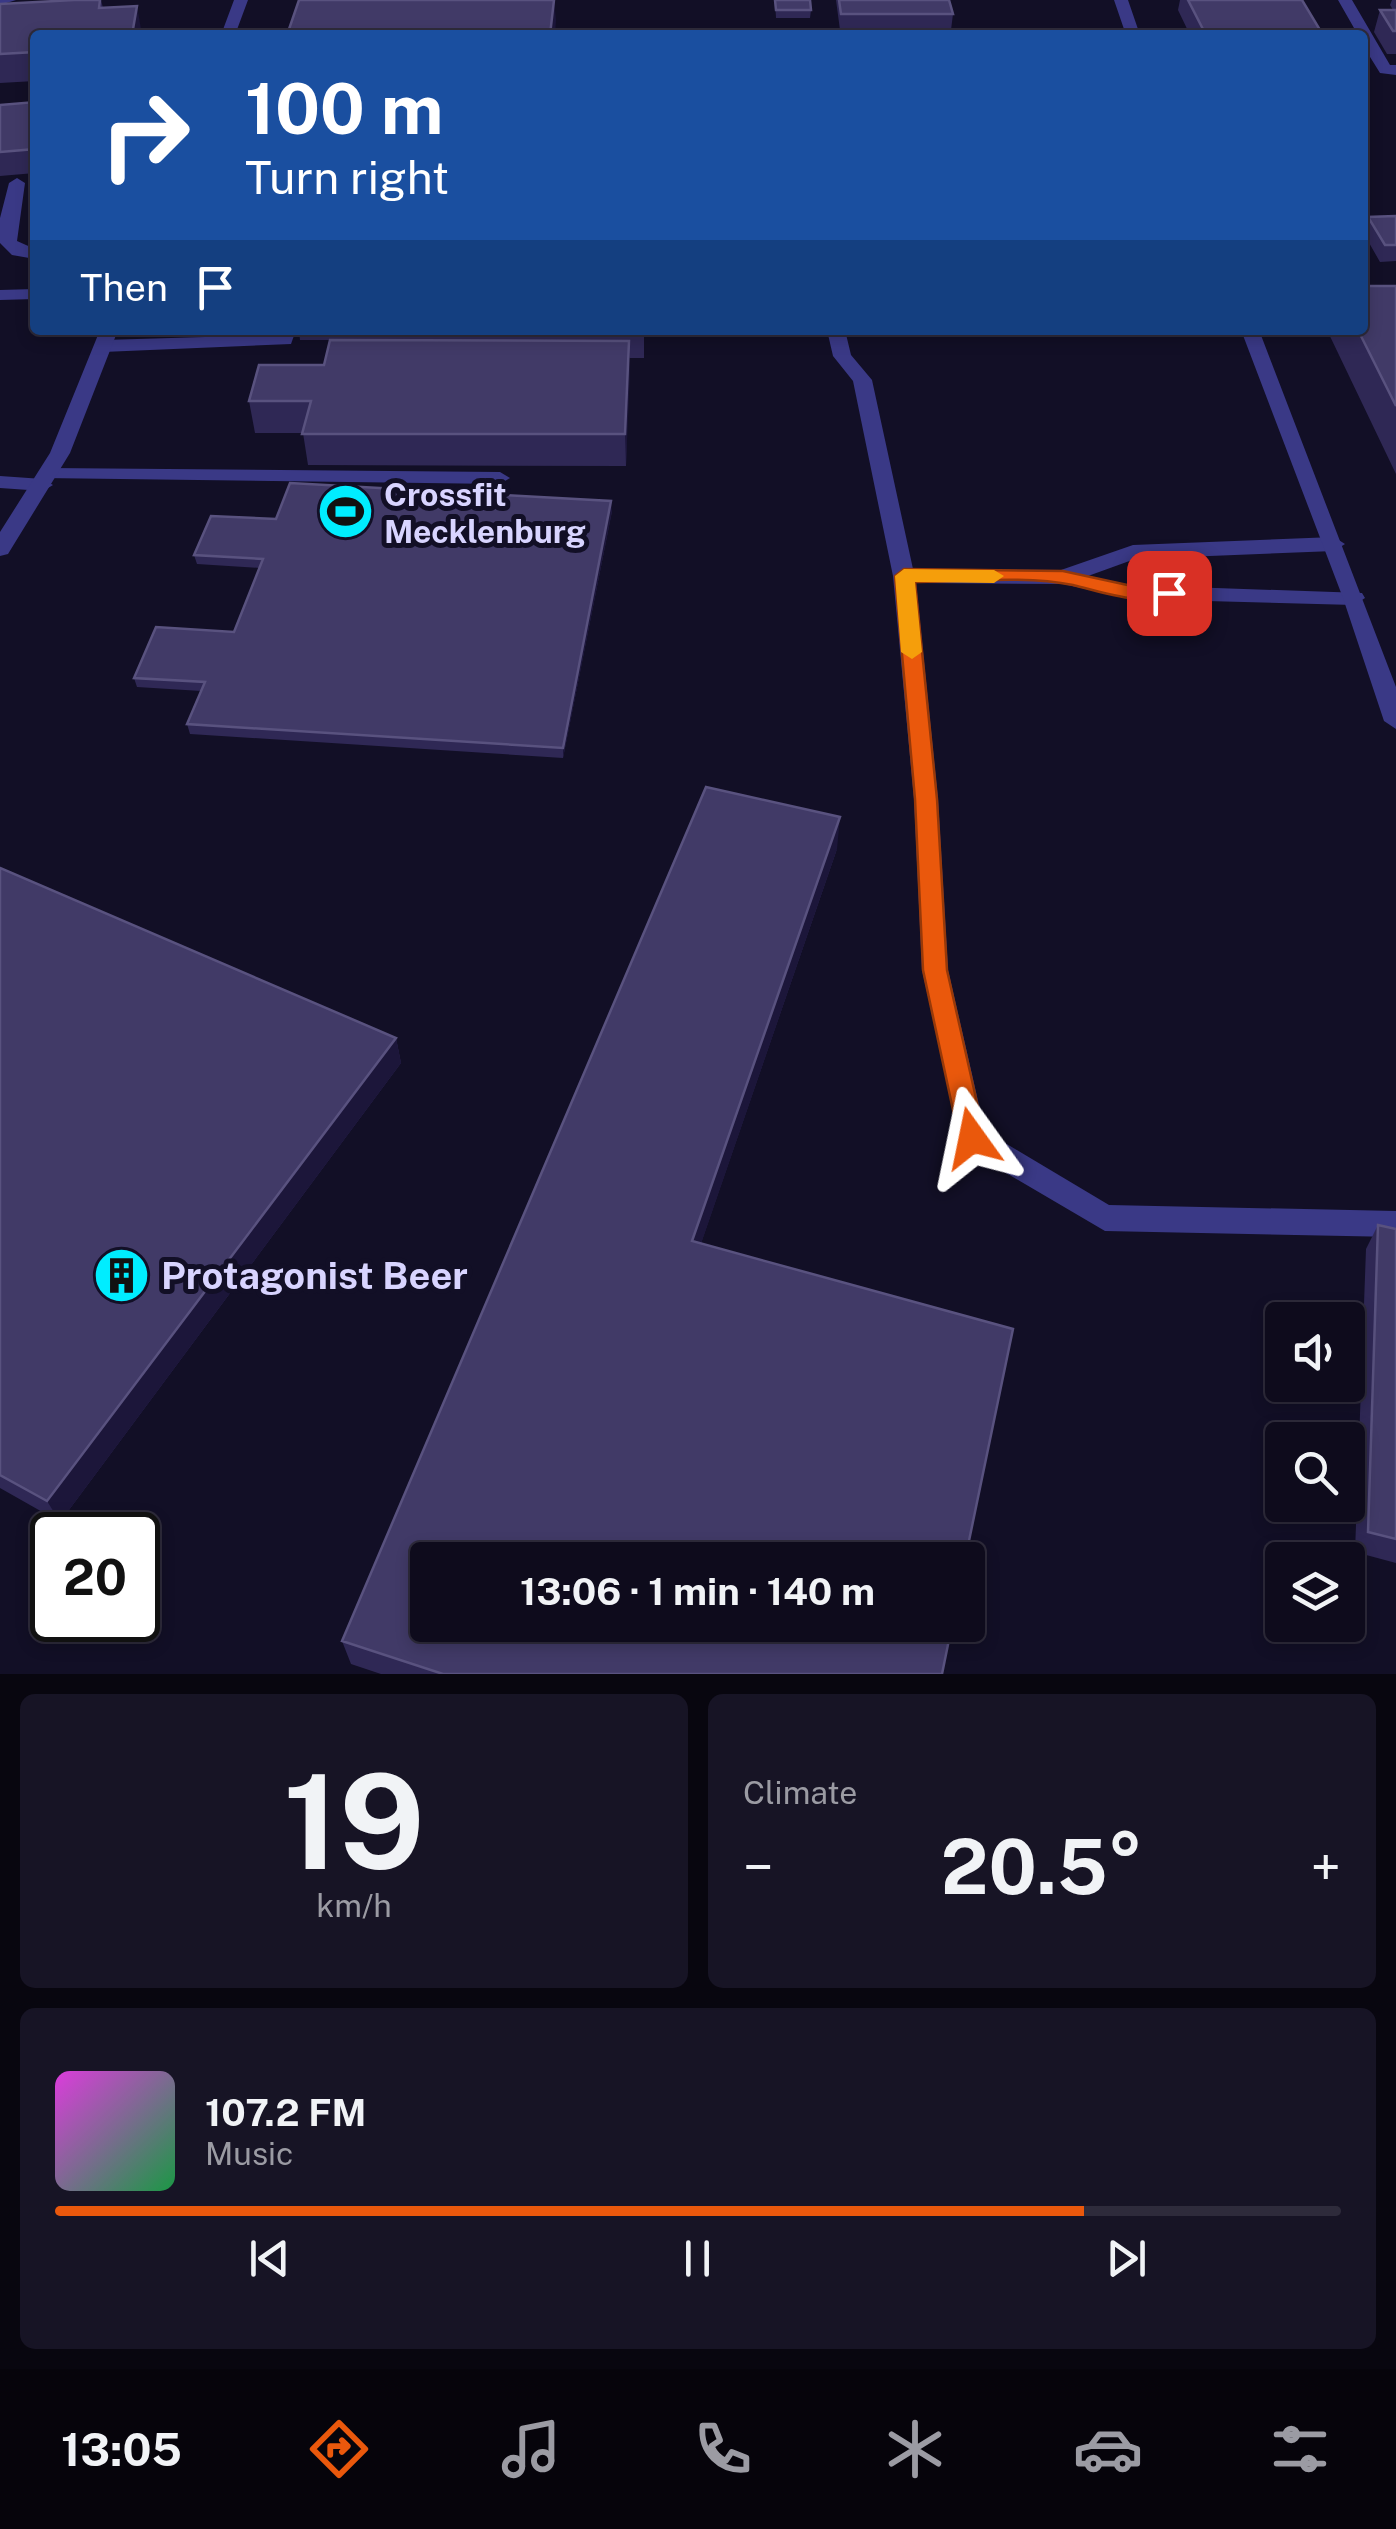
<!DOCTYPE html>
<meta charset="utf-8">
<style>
:root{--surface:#0e0b1c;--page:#171425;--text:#f1f3f6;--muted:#9b9ba3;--line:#2e2b3b;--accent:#ea580c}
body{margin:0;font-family:"Public Sans",sans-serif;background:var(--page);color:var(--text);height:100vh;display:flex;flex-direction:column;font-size:38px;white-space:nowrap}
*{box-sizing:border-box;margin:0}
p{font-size:32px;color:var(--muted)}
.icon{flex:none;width:55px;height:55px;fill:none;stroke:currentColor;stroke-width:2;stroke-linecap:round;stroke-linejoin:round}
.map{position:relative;height:1674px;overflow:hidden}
.details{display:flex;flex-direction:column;gap:20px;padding:20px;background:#08060f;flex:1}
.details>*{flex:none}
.top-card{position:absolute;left:30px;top:30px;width:1338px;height:305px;border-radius:10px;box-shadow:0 5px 15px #0003,0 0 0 2px var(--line);background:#1a4fa0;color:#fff;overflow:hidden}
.fabs{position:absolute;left:1265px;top:1302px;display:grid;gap:20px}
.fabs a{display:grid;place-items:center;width:100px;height:100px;border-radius:10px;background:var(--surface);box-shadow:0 5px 15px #0003,0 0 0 2px var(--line);font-size:50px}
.speed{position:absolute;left:30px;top:1512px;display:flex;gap:20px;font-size:50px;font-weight:700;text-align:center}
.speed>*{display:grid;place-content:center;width:130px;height:130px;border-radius:50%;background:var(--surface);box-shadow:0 5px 15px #0003,0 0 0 2px var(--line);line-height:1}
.speed .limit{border:5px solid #111;border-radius:15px;background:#fff;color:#111}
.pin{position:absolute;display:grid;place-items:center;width:85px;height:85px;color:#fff;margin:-42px;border-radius:20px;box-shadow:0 5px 15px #0006}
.me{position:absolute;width:110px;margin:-55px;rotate:348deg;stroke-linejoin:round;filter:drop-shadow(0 0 8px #0008)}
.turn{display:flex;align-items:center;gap:35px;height:210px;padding:0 50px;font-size:45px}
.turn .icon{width:130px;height:130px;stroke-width:2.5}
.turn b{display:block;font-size:70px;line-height:85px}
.then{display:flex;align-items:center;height:95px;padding:0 50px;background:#0003;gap:20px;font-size:38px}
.big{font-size:75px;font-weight:700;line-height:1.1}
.details .widget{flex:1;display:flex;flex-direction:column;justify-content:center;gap:15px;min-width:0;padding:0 35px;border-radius:15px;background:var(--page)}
.details .dial{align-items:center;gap:0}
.dial b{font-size:130px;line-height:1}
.song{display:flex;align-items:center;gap:30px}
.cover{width:120px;height:120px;border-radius:15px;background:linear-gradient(135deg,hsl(300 70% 55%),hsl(140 70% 35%))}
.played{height:10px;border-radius:5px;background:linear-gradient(90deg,var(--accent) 80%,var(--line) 80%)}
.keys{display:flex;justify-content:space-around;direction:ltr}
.heat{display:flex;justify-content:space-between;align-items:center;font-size:55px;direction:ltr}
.details .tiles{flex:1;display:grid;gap:20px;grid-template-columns:1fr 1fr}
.widget:last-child{grid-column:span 2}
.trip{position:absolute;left:410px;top:1542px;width:575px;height:100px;border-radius:10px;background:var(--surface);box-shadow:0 5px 15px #0003,0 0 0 2px var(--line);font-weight:700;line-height:100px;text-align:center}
.tab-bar{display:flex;height:160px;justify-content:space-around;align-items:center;background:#06040b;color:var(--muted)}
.tab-bar .icon{width:70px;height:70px}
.tab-bar .current{color:var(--accent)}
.tab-bar b{font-size:45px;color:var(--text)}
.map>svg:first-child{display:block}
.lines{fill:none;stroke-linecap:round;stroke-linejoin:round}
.service{fill:#3a3986;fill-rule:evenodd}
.minor{fill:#3a3986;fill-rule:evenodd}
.tertiary{fill:#3a3986;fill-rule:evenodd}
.wall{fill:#2f2855}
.shaded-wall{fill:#1c163a}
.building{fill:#413a67;stroke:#59527f;stroke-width:2.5}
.route{fill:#ea580c;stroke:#983908;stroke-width:2.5}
.slow{fill:#f59e0b}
.labels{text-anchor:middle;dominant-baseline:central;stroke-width:10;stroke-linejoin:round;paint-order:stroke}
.poi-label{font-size:32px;font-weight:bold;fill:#d8d4ff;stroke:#120f26;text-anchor:start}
.near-poi-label{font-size:38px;font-weight:bold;fill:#d8d4ff;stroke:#120f26;text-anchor:start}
</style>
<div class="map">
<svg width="1396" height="1674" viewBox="0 0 1396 1674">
<rect width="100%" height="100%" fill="#120f26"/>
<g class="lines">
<path class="service" d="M1338,0h14l38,65h6v10l-16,-2 -18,-29v-9h-4z
M17,178l8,5 -8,58 18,8v10l-23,-4 -12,-12v-25l9,-35z
M35,289v10l-35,1v-10z
M278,330h18l-5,14 -188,8 -9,-6 9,-6 173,-5z
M827,330h18l6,25 21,25 41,189 148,1 72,-25 201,-8 11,7 -11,7 -199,8 -47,17 43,9 231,8 3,5 -11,7 -223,-6 -68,-15 -147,-1 22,216 10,171 37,161 124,74 287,6v26l-291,-6 -143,-84 -40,-177 -8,-171 -21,-223 -40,-195 -20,-25z
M49,468l451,4 10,6 -10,6 -458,-6v-8z
M0,476l43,3 10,6 -10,6 -43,-3z"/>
<path class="minor" d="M234,0h14l-13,35h-14z
M1114,0h14l12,35h-14z
M100,330h18l-48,123 -62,101 -8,2v-24l50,-79z
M1241,330h18l137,357v42l-12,-8 -41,-123z"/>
<path class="tertiary" d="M0,0h16l-16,5z"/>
</g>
<path class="wall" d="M101,0l2,8 -68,27v46l-35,2v-79z
M775,0l36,10 -1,8h-34z
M836,0h113l4,14 -2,16h-111z
M1180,0h122l21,35h-133l-12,-25z
M1392,0h4v54h-9l-13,-22 6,-22h13l-3,-5z
M35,102v71l-35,3v-71z
M1396,216v45l-16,1 -16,-28 4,-17z
M1396,286v188l-69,-144h35z
M299,330h345v28h-15l-3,108 -318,-1 -5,-32h-48l-6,-32 75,-36 18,-25h-42z
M612,511l-49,247 -373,-24 -3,-10 14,-33 -64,-4 -3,-9 100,-46 26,-64 -63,-4 -3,-9 82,-36z
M837,849l-136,394 241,431h-561l-30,-10 -9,-23z
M0,868l396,170 5,25 -341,459 -60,-34z
M1378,1225l18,4v334l-41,-11 11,-303z"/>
<path class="shaded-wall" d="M554,0l2,20 -1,15h-5z
M137,6l5,29h-10z
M629,341l1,31 -4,94 -1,-32z
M611,501l1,10 -49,247v-10z
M840,817l-3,32 -145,421v-29z
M396,1038l5,25 -341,459 -13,-21z"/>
<path class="building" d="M74,0h26l-1,8 38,-2 -5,29h-97v17l-35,2v-50z
M299,0h255l-4,35h-263z
M775,0h35l1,10h-35z
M839,0h110l4,14h-112z
M1188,0h114l21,35h-117z
M1380,10h16v21h-3z
M35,102v47l-35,3v-47z
M1396,216v29h-11l-17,-28z
M1362,286h34v120l-38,-76h4z
M330,340l299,1 -4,93h-323l9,-33h-62l10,-36h65z
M290,483l321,18 -48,247 -376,-24 18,-42 -71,-4 22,-51 78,5 29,-73 -69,-4 17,-39 65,3z
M706,787l134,30 -148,424 321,88 -48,231h-537v65h524l-10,49h-499l-101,-33z
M0,868l396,170 -349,463 -47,-26z
M1378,1225l18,4v310l-28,-7z"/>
<path class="route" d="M904,569l159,2 69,15h37l10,7c-18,18 -82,-2 -106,-8 -49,-10 -108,-3 -158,-3l22,217 10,171 38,168 -4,8h-19l-3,-8 -36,-168 -8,-171 -20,-223z"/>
<path class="slow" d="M904,569l90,1 10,6 -10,7 -79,-1 7,70 -10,7 -11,-7 -6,-76z"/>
<defs>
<symbol id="stadium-disc" viewBox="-11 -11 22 22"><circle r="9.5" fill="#00edff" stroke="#120f26"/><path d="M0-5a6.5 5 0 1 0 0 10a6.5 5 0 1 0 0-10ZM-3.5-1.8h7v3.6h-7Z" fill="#111"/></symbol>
<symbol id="building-disc" viewBox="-11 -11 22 22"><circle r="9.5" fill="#00edff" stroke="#120f26"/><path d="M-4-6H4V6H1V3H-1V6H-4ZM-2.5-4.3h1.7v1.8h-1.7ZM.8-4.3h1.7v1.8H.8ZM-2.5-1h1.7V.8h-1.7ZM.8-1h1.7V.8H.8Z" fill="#111"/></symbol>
</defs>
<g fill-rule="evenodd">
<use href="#stadium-disc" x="314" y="480" width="63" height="63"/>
<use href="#building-disc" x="90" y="1244" width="63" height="63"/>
</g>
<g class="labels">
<g class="poi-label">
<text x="384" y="494">Crossfit<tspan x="384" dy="37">Mecklenburg</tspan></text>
</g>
<g class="near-poi-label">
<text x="161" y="1275">Protagonist Beer</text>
</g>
</g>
</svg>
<div class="fabs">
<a><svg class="icon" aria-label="sound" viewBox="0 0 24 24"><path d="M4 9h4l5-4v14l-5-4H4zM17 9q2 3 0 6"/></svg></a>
<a><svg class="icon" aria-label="search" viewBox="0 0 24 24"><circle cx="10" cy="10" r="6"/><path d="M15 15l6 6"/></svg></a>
<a><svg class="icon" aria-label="layers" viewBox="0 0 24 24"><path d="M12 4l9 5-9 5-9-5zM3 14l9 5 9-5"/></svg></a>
</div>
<div class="speed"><div class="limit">20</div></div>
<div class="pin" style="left:1169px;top:593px;background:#d93025"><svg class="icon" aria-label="arrive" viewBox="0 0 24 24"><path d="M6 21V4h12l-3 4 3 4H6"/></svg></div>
<svg class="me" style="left:972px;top:1138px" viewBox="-20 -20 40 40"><path d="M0-17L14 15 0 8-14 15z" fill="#ea580c" stroke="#fff" stroke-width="4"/></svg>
<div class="trip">13:06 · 1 min · 140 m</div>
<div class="top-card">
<div class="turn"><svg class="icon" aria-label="right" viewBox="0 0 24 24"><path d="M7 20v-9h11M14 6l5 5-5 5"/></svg><div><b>100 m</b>Turn right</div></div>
<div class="then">Then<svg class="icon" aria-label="arrive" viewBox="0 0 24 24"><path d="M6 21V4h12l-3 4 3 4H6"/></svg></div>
</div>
</div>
<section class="details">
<div class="tiles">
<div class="widget dial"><b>19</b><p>km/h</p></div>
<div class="widget"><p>Climate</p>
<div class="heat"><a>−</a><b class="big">20.5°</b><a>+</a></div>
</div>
<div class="widget">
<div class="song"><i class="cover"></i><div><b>107.2 FM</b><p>Music</p></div></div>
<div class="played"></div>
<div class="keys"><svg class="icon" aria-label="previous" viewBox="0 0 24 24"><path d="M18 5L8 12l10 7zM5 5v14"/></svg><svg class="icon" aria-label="pause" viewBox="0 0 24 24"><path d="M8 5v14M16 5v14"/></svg><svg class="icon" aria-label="next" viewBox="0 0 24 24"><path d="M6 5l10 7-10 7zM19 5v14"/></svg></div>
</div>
</div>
</section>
<nav class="tab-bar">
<b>13:05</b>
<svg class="icon current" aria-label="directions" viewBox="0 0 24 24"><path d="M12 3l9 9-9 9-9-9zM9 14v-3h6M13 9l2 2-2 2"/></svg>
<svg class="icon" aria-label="music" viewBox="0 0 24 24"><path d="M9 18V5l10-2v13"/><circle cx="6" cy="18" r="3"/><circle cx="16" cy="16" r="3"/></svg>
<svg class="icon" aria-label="phone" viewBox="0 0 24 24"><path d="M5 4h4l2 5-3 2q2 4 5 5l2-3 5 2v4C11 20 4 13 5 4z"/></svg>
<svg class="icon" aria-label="climate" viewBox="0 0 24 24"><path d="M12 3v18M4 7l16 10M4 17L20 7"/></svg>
<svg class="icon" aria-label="car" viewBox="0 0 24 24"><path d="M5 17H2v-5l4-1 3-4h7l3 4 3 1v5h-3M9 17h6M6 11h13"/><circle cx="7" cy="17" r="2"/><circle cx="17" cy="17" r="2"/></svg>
<svg class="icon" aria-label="filters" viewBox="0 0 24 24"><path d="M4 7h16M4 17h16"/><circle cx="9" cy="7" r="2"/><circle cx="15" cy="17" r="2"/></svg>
</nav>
